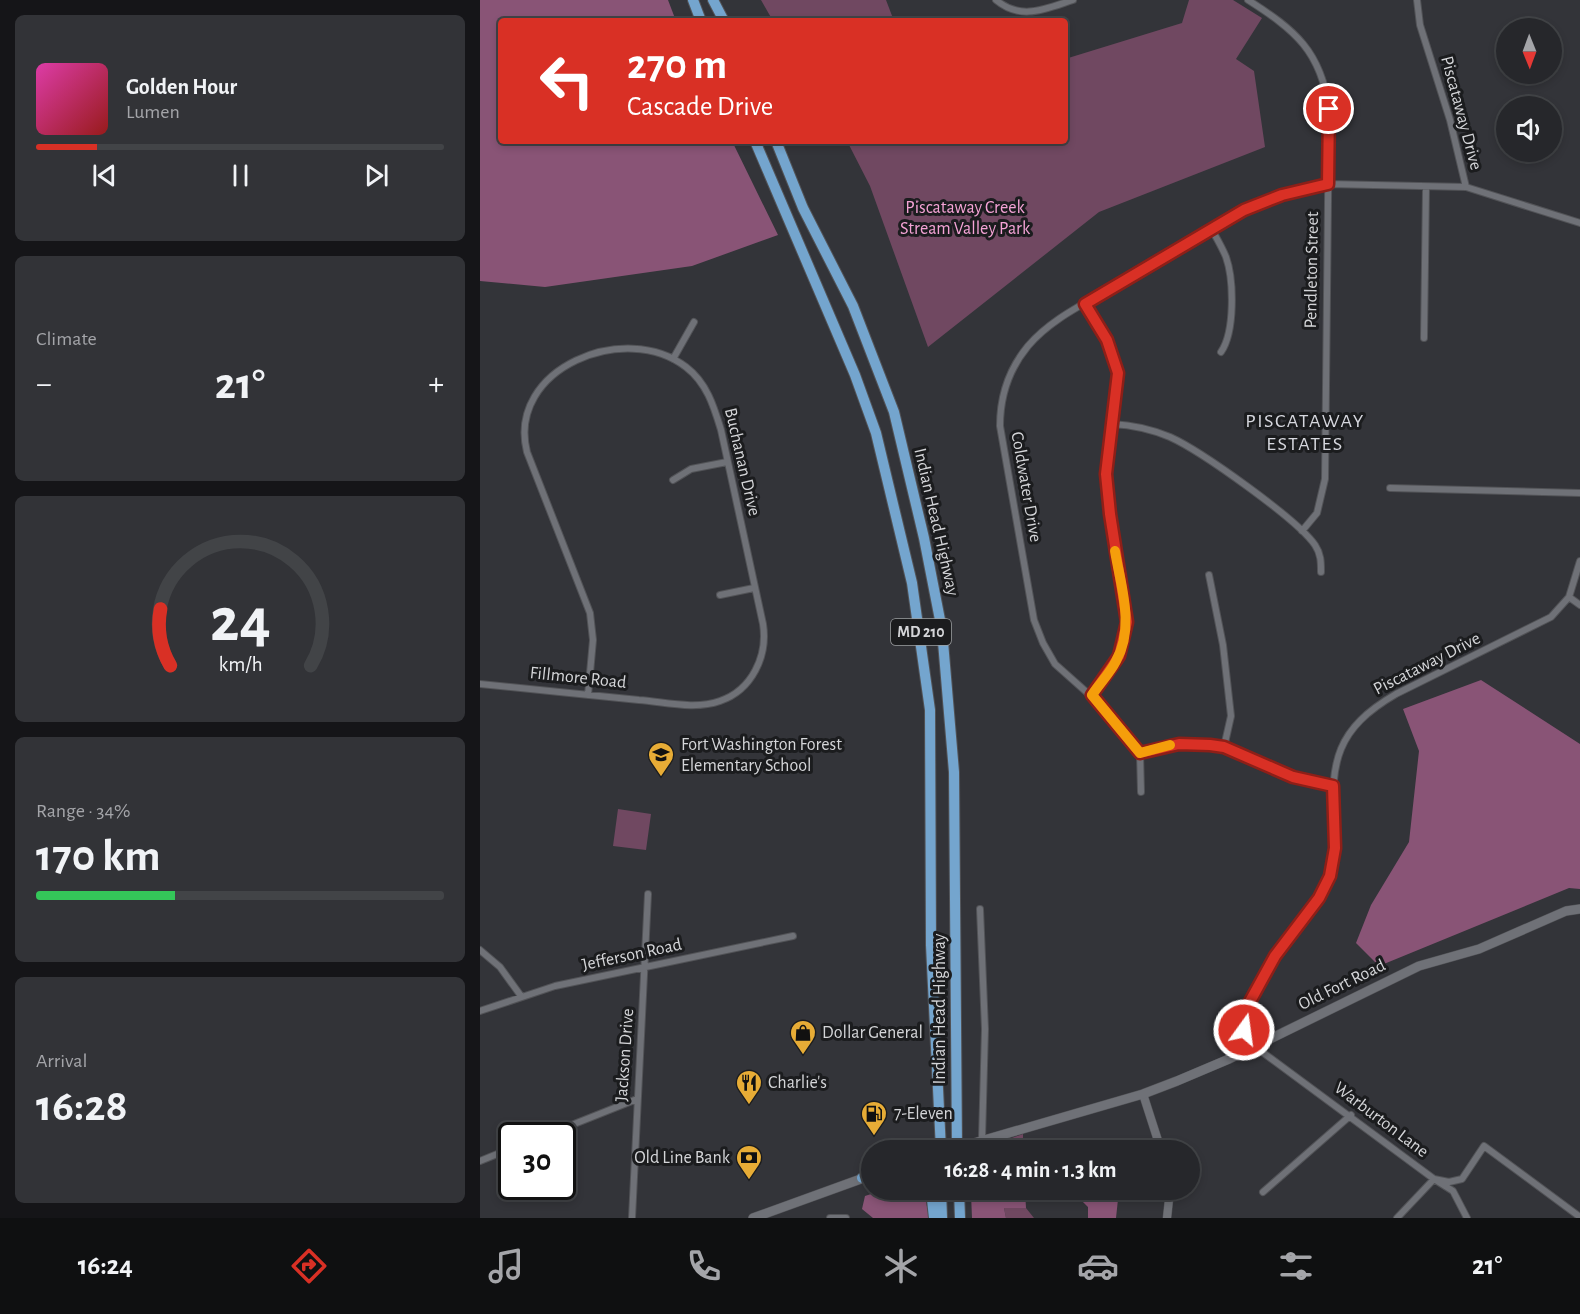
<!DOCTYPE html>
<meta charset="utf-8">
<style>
:root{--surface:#26272b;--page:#323337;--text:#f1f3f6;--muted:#a4a5a9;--line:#424447;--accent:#d93025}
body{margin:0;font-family:"Alegreya Sans",sans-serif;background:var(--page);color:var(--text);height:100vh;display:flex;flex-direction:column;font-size:22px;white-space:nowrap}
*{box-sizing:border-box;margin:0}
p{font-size:20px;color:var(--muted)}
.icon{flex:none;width:33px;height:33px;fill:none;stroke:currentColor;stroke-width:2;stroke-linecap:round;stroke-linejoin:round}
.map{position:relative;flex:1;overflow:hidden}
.details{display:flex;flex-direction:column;gap:15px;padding:15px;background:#151518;width:480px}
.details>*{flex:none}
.top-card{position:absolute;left:18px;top:18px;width:570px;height:126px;border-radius:6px;box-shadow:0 3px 9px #0003,0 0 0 2px var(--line);background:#d93025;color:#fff;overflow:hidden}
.needle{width:39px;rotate:179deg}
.fabs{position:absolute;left:1016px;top:18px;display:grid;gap:12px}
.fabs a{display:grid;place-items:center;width:66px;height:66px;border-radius:50%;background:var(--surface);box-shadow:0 3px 9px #0003,0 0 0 2px var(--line);font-size:30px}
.speed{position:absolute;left:18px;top:1122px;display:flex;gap:12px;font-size:30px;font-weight:700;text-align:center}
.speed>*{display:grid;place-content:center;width:78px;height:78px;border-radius:50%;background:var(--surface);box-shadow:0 3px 9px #0003,0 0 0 2px var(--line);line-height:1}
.speed .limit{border:3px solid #111;border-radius:9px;background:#fff;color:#111}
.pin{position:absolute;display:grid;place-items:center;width:51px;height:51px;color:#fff;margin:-26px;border:3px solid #fff;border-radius:50%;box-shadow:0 2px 6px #0007}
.me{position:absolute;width:66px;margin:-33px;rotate:14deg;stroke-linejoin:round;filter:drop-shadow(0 0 4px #0008)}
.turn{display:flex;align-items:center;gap:21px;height:126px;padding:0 30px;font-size:27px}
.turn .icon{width:78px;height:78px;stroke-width:2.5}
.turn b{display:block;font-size:42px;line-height:51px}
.big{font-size:45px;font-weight:700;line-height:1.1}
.details .card{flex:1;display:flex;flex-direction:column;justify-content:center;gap:9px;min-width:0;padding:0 21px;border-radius:9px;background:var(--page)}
.details .dial{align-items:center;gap:0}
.dial svg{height:156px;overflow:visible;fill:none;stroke:var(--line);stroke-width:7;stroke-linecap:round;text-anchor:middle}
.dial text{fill:var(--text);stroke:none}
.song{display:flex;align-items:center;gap:18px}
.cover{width:72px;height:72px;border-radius:9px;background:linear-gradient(135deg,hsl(320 70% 55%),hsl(0 70% 35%))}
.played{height:6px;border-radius:3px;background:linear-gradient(90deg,var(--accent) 15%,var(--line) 15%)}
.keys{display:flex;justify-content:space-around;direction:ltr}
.heat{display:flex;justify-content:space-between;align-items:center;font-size:33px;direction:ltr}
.charge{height:9px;border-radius:4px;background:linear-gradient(90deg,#34c759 34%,var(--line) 0)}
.trip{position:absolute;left:381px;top:1140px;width:339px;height:60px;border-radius:30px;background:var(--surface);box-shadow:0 3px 9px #0003,0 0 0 2px var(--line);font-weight:700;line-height:60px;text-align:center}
.menu{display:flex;height:96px;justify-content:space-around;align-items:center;background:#0f1011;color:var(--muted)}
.menu .icon{width:42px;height:42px}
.menu .active{color:var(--accent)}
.menu b{font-size:27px;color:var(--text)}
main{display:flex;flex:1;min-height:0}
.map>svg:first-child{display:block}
.green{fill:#704861}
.forest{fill:#895476}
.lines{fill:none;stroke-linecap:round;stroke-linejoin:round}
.minor-casing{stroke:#525357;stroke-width:8}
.tertiary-casing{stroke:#525357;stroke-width:9}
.secondary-casing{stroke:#525357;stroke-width:10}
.trunk-casing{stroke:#525357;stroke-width:12}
.minor{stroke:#6f7177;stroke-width:6}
.tertiary{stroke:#6f7177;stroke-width:8}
.secondary{stroke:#6f7177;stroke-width:9}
.trunk{stroke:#74a5ce;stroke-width:10}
.route-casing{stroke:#8d1f18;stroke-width:15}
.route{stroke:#d93025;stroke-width:10}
.slow{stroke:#f59e0b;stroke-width:10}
.labels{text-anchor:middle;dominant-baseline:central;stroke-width:6;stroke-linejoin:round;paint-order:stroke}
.shield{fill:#1b1c1e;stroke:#9c9ea0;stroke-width:1.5}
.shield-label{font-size:16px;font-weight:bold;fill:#d4d5d8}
.street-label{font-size:18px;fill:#d4d5d8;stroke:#1b1c1e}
.park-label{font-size:18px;fill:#f5a3d6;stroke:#1b1c1e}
.poi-label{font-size:18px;fill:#d4d5d8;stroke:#1b1c1e;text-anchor:start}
.neighbourhood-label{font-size:20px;letter-spacing:1.5px;fill:#d6d7de;stroke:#1b1c1e}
</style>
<main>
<section class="details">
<div class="card">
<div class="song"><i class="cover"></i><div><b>Golden Hour</b><p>Lumen</p></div></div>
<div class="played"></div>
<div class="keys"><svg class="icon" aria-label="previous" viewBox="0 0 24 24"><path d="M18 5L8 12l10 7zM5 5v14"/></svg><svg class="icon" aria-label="pause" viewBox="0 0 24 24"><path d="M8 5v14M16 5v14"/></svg><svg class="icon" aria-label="next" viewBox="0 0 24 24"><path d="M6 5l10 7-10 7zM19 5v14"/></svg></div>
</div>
<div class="card"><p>Climate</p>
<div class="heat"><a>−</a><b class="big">21°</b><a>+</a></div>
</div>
<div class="card dial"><svg viewBox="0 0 100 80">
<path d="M14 69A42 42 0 1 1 86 69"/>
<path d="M14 69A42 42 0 0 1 9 40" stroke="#d93025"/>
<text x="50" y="56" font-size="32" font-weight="700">24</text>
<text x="50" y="72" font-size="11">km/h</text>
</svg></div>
<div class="card"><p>Range · 34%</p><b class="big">170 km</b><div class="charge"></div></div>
<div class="card"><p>Arrival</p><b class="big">16:28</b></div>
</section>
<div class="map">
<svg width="1100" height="1218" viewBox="0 0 1100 1218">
<rect width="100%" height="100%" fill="#333439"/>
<path class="green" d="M281,0h125l8,21h-121z
M709,0h44l29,18 -26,41 18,12 11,76 -166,65 -171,135 -58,-161 -23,-45h218v-82l117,-36z
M138,809l33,5 -5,36 -33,-4z
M543,1134v7l-14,5 -3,4h-28z
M491,1190h32l-2,9 -5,3 -20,-10 -5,2z
M524,1208h22l8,10h-28z"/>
<path class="forest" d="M0,0h188l8,21h-175v120h231l46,94 -86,31 -147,21 -65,-6z
M1001,680l99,64v145l-11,-1 -190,78 -23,-23 15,-38 38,-63 10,-91 -16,-42z
M403,1190h41l5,28h-56l-11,-9 3,-13z
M523,1190h22l1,18h-22l2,10h-34l-1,-24 12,-2 13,10 5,-3z
M595,1190h44l-3,28h-28v-11l-13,-13z"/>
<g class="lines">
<defs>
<path id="minor" d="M516,0c25,21 49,9 77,0
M768,0c47,30 73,51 81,109l-4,370 -8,34 -15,18
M937,0l3,25 30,95 16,67
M731,228c5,9 11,19 15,29 8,23 9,75 -5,95
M605,304l22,36 11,33 -12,101 4,40 17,108 -8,34 -27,39
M944,338l2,-151
M193,359l21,-37
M632,424c20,1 39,5 58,13 31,14 127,82 145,108 6,9 6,17 6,27
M193,480l18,-11 36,-7
M910,488l190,5
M1100,561l-11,36 -18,20 -155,77c-60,35 -66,67 -62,134 1,19 2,40 -8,58 -10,20 -27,37 -40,55 -11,15 -19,31 -28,47 -7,12 -16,24 -15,38 1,8 5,14 11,20l180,133 15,3 13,-3 22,-33 96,71
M729,575l14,70 8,71 -7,31
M240,595l34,-7
M1089,597l11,8
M0,684c53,5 106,11 159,16 26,2 56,10 81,1 32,-11 48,-45 43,-77l-42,-194c-7,-23 -14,-47 -35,-63 -60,-47 -180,1 -159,85l63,161 3,27 -5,55
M660,753l39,-9 32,1 13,2 69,30 40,9
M661,792l-1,-39 -30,-40 -55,-49 -12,-21 -9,-23 -34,-194c0,-30 9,-57 28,-80 22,-26 54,-41 83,-58 73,-44 131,-85 217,-104l138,3 114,36
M500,909l5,120 -3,110
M0,950l20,17 21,29
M0,1011l75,-25 238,-50
M64,1136l93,-37
M0,1161l32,-13
M783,1192l88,-77
M152,1218l16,-324
M350,1218h16
M917,1218l37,-39 19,12 14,27"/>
<path id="tertiary" d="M663,1094l18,56
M687,1218l3,-28"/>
<path id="secondary" d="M470,1150l193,-56 34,-13 52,-22 190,-93 60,-17 87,-38 14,-2
M273,1218l116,-42"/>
<path id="trunk" d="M213,0l8,21
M233,0l11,21
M275,141l100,234 21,58 36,150 18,127 1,235 10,205
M296,141l27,67 50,98 41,106 30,126 18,92 12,142 3,378
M382,1178l10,-1
M451,1190l3,28
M461,1190l1,28
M479,1190l1,28"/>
</defs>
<use href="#minor" class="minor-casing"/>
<use href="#tertiary" class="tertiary-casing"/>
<use href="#secondary" class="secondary-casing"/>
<use href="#trunk" class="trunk-casing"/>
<use href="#minor" class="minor"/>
<use href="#tertiary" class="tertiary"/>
<use href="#secondary" class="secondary"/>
<use href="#trunk" class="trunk"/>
</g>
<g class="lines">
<defs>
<path id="route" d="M764,1030l-1,-12 4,-11 28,-51 44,-58 11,-22 5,-28 -2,-62 -40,-9 -69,-30 -14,-2 -31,-1 -39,9 -48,-58 27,-39 8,-34 -17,-108 -4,-40 12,-101 -11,-33 -22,-36 159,-94 38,-15 46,-11 1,-75"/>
</defs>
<use href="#route" class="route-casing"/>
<use href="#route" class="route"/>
<path class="slow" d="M635,551c6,36 20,76 1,110 -6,12 -16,22 -24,34l48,58 30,-8"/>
</g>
<defs>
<symbol id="school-pin" viewBox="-11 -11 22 30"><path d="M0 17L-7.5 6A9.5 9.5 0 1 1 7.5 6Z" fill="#e7ac36" stroke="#1b1c1e"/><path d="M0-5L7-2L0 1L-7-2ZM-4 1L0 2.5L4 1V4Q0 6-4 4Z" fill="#111"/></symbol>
<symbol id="shop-pin" viewBox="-11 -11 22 30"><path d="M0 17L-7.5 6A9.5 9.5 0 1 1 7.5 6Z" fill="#e7ac36" stroke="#1b1c1e"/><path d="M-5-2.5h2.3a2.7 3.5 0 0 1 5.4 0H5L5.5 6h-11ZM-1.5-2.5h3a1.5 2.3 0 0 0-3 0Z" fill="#111"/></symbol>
<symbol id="restaurant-pin" viewBox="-11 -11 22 30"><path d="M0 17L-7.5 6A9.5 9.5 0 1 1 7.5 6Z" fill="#e7ac36" stroke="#1b1c1e"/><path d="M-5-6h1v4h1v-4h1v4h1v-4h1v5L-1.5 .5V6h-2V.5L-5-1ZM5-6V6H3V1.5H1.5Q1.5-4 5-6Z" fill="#111"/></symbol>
<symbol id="fuel-pin" viewBox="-11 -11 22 30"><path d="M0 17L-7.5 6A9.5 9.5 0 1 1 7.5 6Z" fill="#e7ac36" stroke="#1b1c1e"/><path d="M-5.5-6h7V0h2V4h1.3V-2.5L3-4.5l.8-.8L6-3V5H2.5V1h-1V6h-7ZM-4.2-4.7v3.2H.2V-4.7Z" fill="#111"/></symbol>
<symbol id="bank-pin" viewBox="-11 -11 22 30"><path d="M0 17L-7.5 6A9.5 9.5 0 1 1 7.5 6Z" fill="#e7ac36" stroke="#1b1c1e"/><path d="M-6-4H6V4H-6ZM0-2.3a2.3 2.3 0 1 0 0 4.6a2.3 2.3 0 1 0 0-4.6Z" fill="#111"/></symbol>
</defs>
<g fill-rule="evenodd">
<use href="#school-pin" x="166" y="740" width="30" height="40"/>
<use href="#shop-pin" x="308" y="1018" width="30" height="40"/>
<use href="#restaurant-pin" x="254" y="1068" width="30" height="40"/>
<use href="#fuel-pin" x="379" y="1099" width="30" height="40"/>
<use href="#bank-pin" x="254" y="1143" width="30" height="40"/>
</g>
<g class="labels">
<rect class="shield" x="411" y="619" width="60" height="26" rx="4.5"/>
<g class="shield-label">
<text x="441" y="632">MD 210</text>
</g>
<g class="street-label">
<text transform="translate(981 113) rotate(75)">Piscataway Drive</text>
<text transform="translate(832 270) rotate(-89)">Pendleton Street</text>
<text transform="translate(262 462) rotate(77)">Buchanan Drive</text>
<text transform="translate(546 487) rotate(80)">Coldwater Drive</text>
<text transform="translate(456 522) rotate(77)">Indian Head Highway</text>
<text transform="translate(947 664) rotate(-27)">Piscataway Drive</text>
<text transform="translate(98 678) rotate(6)">Fillmore Road</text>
<text transform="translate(152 955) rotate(-12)">Jefferson Road</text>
<text transform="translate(862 985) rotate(-26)">Old Fort Road</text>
<text transform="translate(460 1009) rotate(-90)">Indian Head Highway</text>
<text transform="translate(145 1055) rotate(-86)">Jackson Drive</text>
<text transform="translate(901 1120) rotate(37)">Warburton Lane</text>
</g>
<g class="park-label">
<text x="485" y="208">Piscataway Creek<tspan x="485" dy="21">Stream Valley Park</tspan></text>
</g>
<g class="poi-label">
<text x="201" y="745">Fort Washington Forest<tspan x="201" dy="21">Elementary School</tspan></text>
<text x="342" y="1033">Dollar General</text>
<text x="288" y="1083">Charlie's</text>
<text x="414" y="1114">7-Eleven</text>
<text x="250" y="1158" text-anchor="end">Old Line Bank</text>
</g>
<g class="neighbourhood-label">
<text x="825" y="421">PISCATAWAY<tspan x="825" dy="23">ESTATES</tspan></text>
</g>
</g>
</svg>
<div class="fabs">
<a><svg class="needle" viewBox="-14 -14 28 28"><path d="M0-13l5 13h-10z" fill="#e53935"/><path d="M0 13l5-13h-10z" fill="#a4a5a9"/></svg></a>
<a><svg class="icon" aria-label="sound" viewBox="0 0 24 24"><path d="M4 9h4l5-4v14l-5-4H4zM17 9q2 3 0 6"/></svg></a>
</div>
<div class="speed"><div class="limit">30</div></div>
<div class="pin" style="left:849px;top:109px;background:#d93025"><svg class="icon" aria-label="arrive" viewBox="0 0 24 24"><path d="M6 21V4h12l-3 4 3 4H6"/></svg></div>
<svg class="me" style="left:764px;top:1030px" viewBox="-20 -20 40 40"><circle r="17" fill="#d93025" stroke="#fff" stroke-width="3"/><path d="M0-11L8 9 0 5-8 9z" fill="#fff"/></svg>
<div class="trip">16:28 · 4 min · 1.3 km</div>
<div class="top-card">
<div class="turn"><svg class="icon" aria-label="left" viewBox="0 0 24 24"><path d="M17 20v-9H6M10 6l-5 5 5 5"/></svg><div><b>270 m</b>Cascade Drive</div></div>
</div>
</div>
</main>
<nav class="menu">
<b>16:24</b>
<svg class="icon active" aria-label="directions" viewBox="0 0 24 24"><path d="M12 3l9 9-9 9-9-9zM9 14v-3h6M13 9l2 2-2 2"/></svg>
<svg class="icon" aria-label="music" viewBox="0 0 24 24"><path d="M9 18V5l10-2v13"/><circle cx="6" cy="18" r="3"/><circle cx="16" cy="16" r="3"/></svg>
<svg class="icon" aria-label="phone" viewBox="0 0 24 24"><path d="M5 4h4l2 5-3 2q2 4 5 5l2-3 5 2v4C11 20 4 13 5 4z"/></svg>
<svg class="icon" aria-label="climate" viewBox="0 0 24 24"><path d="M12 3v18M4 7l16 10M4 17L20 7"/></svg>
<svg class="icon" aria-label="car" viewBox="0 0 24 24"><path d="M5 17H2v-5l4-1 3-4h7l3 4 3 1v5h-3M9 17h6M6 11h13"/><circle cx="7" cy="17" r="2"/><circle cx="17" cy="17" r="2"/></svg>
<svg class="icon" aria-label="filters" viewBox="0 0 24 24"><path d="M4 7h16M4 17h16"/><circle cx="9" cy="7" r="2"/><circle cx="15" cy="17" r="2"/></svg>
<b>21°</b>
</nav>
